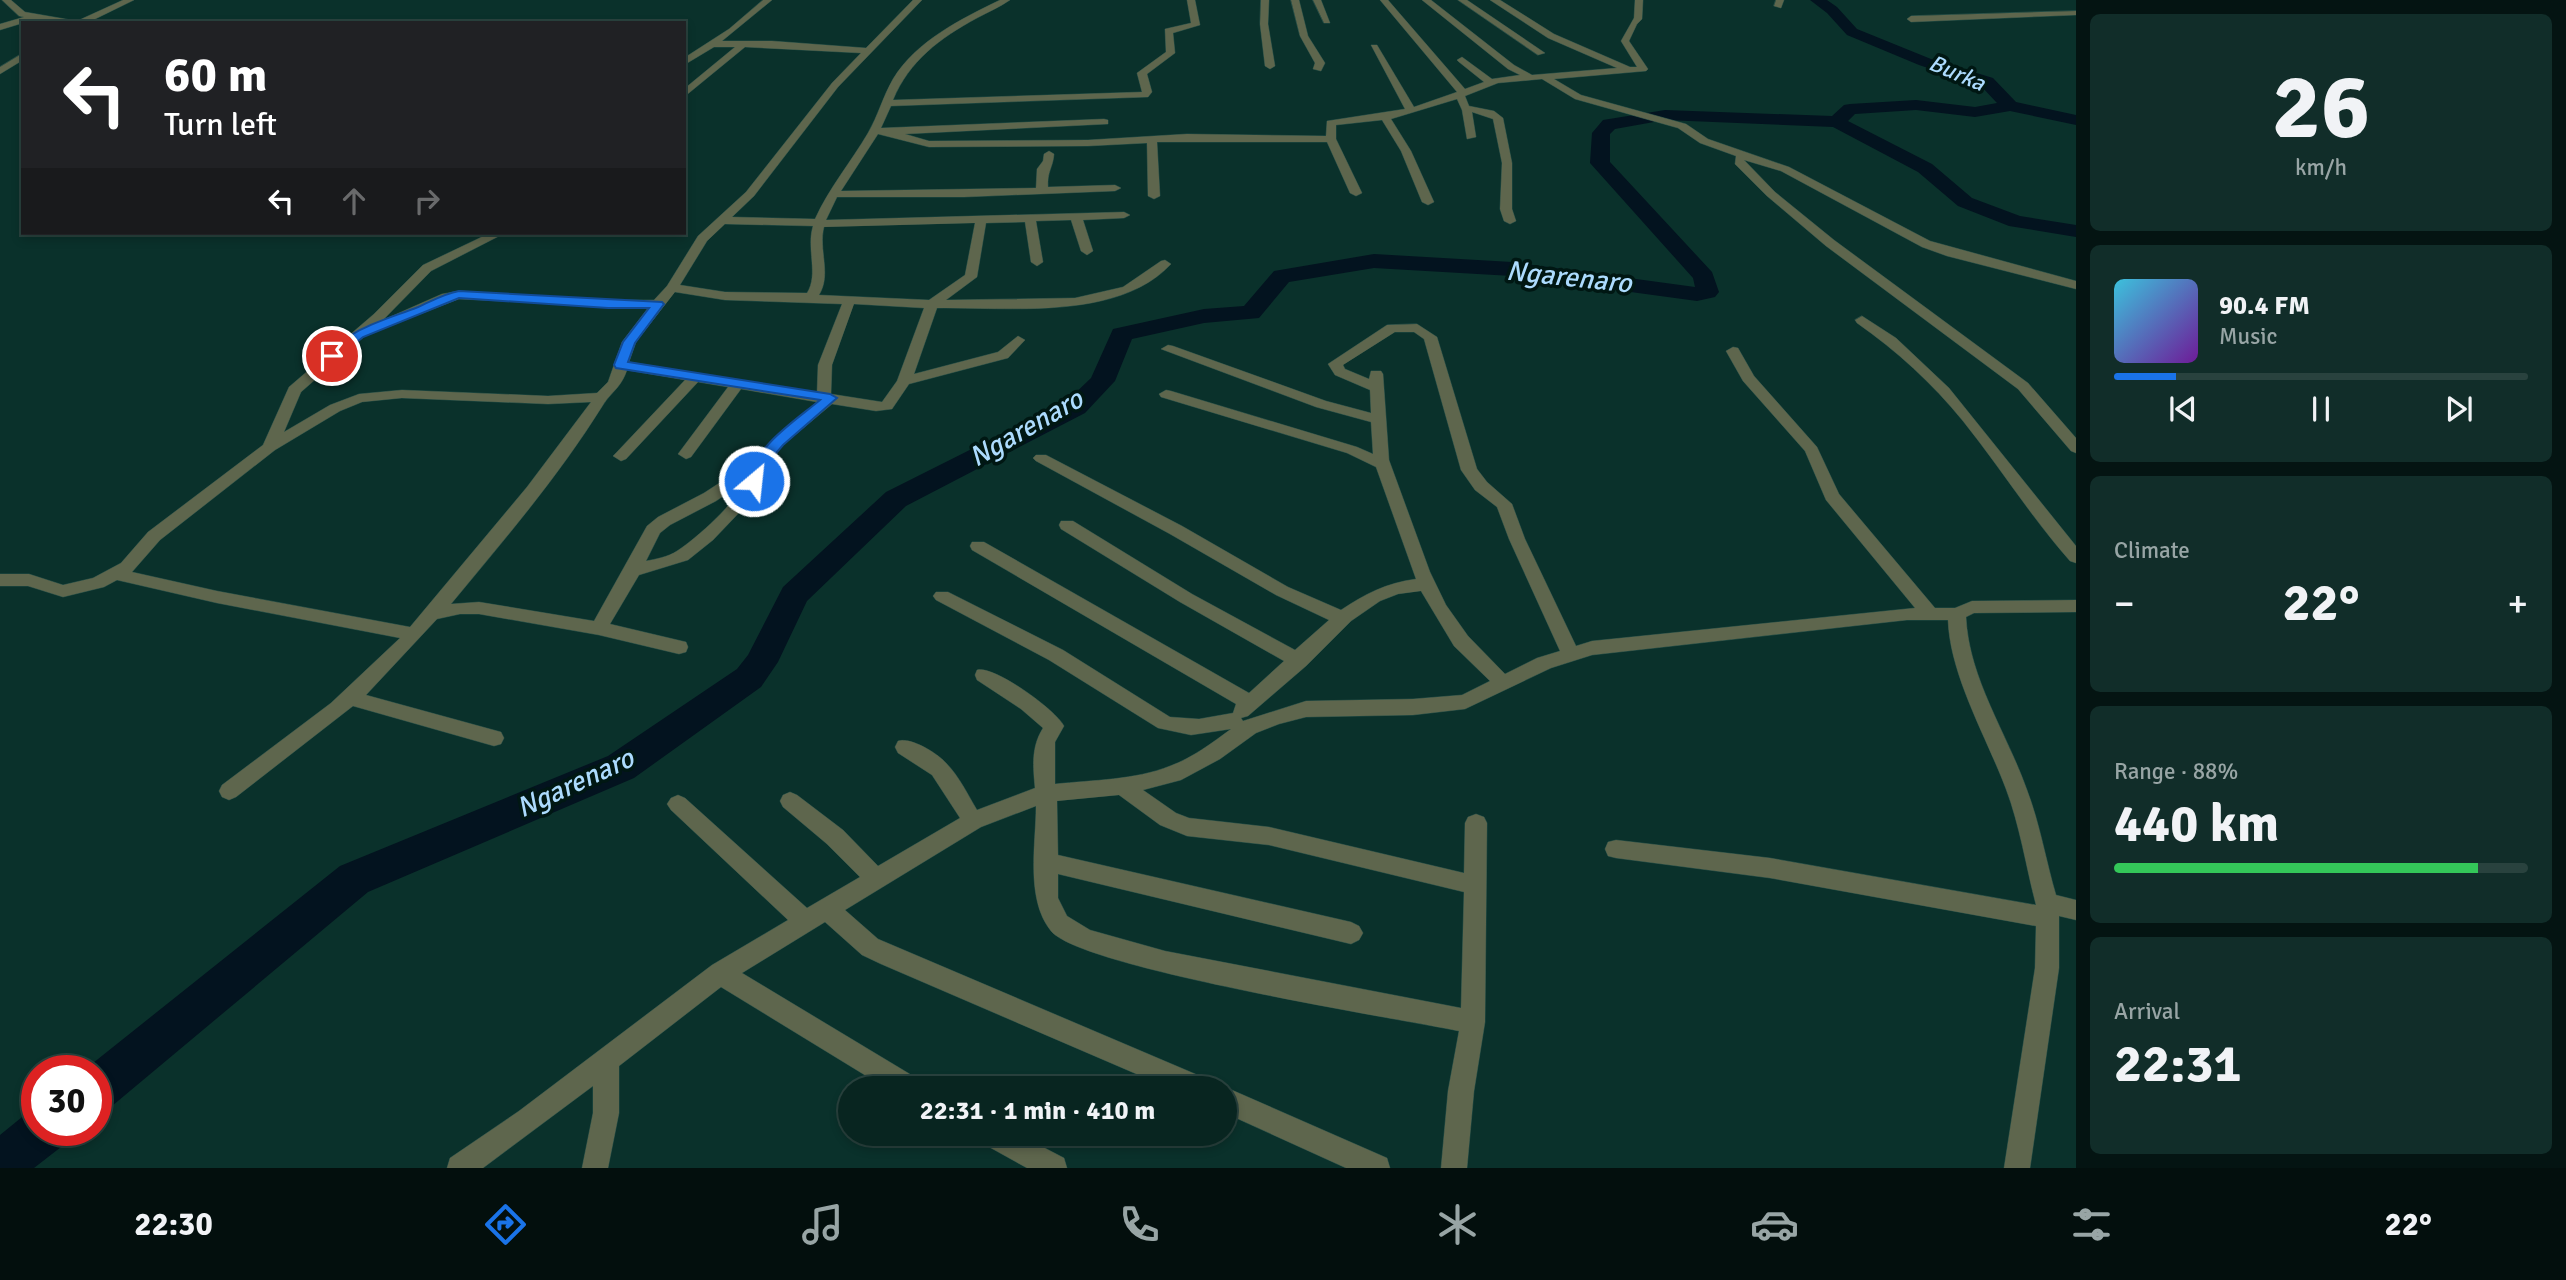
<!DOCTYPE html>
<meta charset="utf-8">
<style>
:root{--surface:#082520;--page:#112d29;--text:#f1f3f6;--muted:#98a5a5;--line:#29423e;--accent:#1a73e8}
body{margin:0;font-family:Signika,sans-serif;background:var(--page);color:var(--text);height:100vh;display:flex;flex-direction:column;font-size:26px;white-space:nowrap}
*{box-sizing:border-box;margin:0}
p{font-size:23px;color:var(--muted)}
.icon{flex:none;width:38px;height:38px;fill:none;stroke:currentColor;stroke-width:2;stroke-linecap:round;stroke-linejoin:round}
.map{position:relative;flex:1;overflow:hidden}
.details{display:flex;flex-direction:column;gap:14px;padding:14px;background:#041412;width:490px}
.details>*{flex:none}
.banner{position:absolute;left:21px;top:21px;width:665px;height:214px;border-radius:0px;box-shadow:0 4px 10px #0003,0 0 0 2px var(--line);background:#202124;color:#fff;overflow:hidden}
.speed{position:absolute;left:21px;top:1055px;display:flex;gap:14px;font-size:35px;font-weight:700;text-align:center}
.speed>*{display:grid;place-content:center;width:91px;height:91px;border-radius:50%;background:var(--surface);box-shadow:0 4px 10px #0003,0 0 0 2px var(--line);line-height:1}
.speed .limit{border:10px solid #d22;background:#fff;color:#111}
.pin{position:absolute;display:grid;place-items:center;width:60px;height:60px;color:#fff;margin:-30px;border:4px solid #fff;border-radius:50%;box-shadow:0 2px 7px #0007}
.me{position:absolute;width:77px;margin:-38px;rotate:28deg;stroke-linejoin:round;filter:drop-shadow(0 0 5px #0008)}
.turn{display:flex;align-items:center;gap:24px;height:147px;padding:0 28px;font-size:32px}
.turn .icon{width:91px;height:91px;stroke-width:2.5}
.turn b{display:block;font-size:49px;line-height:60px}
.lanes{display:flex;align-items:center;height:66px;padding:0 28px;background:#0003;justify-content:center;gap:35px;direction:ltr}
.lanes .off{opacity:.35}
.big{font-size:52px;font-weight:700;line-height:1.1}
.details .card{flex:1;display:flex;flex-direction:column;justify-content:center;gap:10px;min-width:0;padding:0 24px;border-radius:10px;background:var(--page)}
.details .dial{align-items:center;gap:0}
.dial b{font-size:91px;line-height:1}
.song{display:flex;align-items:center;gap:21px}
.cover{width:84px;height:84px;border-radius:10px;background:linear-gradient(135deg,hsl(190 70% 55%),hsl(280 70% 35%))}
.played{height:7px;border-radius:4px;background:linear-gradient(90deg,var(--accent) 15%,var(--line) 15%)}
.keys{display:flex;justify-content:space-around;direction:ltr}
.heat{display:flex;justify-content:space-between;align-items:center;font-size:38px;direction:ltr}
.charge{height:10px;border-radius:5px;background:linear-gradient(90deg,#34c759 88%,var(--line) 0)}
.trip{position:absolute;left:838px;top:1076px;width:399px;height:70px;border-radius:35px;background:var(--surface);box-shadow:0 4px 10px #0003,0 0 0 2px var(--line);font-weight:700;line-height:70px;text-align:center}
.tab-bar{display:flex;height:112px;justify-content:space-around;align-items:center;background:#030f0d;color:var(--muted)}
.tab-bar .icon{width:49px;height:49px}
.tab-bar .selected{color:var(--accent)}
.tab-bar b{font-size:32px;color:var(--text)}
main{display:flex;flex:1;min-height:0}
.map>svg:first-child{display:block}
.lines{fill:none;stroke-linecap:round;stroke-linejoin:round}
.river{fill:#03131f;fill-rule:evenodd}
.minor-casing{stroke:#254e47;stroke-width:1}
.minor{fill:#5e664d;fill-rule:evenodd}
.route{fill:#1a73e8;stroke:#114b97;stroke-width:2}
.labels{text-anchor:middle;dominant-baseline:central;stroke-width:7;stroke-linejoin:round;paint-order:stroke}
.far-water-label{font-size:23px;font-style:italic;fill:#acdbfe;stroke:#001713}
.water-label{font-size:28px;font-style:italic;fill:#acdbfe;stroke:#001713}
</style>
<main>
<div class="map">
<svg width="2076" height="1168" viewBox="0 0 2076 1168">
<rect width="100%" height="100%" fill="#0a312b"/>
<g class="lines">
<path class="river" d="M1810,0h17l10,7 20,22 74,30 62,19 23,24 60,13v10l-66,-14 -35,6 -59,-7 -61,4 -7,7 84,43 40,34 48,18 56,9v12l-67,-11 -51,-20 -40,-34 -85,-45 -168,-7 -50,9 -5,5v28l102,110 7,20 -4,5 -18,4 -185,-25 -138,-8 -85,14 -30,36 -55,5 -72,16 -17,42 -30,32 -179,93 -99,95 -29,61 -17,25 -127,91 -266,114 -256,214 -16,7v-42h-13l257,-205 268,-110 129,-87 11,-14 35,-68 103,-95 181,-91 24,-23 22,-49 91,-20 40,-3 30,-35 100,-17 138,8 183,25 -2,-9 -103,-115 2,-30 11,-13 62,-10 167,6 12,-11 6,-1 66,-4 59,7 22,-4 -16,-17 -62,-21 -72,-30 -20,-22z
M37,1109v21h30l-6,17 -27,21h-34v-33l27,-22z"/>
<defs>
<path id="minor" d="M2,0h9l14,12 52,9 46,-21h11l-47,23h-28l-23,-4 -36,11v-6l24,-7 -5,-1z
M763,0h9l-50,41h50l94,7 47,-48h9l-84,87 -84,109 -22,21 83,2c14,-31 36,-57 53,-86 10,-17 15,-37 25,-54 23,-38 68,-60 107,-79h10c-10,7 -22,12 -33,18 -37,20 -68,43 -84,82l249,-8 -5,-19 29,-21 -1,-23 26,-6 -4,-23h8l5,25 -27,8 2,20 -28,21 5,18 -4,5 -257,9 -10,22 223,-9 4,1v4l-203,10 24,7 159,-1 99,-6 139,2 1,-15 78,-12 -34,-64h6l37,62 43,-15 -77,-92h8l77,89 19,-7 -25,-20 -2,-2 5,-3 30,22 28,-4 -12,-6 -86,-69h9l83,65 18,10 85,-7 -69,-30 -58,-38h10l54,34 76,33h7l-16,-26 13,-23 1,-18h8l-1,19 -5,5 -8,17 19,28 -2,2 -92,8 27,16 105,29 22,15 81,28 141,74 146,40v8l-129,-33 -25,-9 -141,-76 -37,-11 31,32 59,48 194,143 48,55v15l-5,-2 -53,-62 -192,-143 -59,-50 -32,-32 1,-8 -36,-13 -22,-15 -103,-29 -33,-20 -44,4 -33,13 4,10 25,5 9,7 9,45v46l4,12 -6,3 -6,-3 -4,-12 2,-46 -9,-44 -21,-7 4,25 -9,2 -5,-29 -5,-11 -66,20 20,32 23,51 -6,3 -6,-3 -21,-51 -19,-31 -46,5v14l26,54 -6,3 -6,-3 -23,-51h-170l3,54 -6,3 -6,-3 -1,-53 -59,3 -159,1 -51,-13 -37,57 195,-3 1,-19 6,-8 1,-7 5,-3 5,3c-1,14 -7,17 -6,33l67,-2 6,3 -6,3 -151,6h-127l-11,23 298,-8 6,3 -6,3 -41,2 10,31 -6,4 -6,-4 -10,-31 -35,1 7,41 -6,4 -6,-4 -6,-40 -39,1 -9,54 -31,23 129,-2 48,-11 38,-26 4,-1 6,4c-53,57 -162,43 -234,44l-23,66 84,-22 20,-16 7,4 -17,18 -99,26 -17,25 -16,2 -44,-7 -49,41 -17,20 -11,31 -42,44 -25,20 -49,15 -29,49 76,18 2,5 -2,5 -7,2 -80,-19 -120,-21h-19l-23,5 -71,76 135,37 3,6 -3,6 -7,2 -141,-40 -117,91 -7,3 -7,-3 -3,-6 3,-6 109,-82 69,-65 -183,-35 -100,-23 -13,7 -41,10 -35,-11h-28v-12h29l34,11 30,-7 28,-15 27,-31 115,-87 26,-58 85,-73 49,-49 67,-32h15l-74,38 -48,49 59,-26 17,-3 149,9h46l13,-14 31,-50 48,-44 86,-109 29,-30 -116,-6 -61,50v-8l51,-42h-21l-30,18v-7l45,-29zM975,223l-10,52 -36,25 -110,-5c13,-21 -1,-45 5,-68zM725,224l88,2c-7,23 6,48 -6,67l-82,-1 -45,-7 27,-44zM675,292l50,8 117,4 -24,61 -1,28 -188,-31 7,-20zM459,299l189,9 -26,34 -14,40 -11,11 -49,3 -146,-6 -43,4 -29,11 -46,27 17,-40 65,-57zM854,304l70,4 -27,73 -15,21 -51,-8 1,-29zM627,370l58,10 -69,73 -3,3 8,5 5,-2 72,-77 30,5 -50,67 8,5 5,-2 50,-68 76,13 -44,37 -20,22 -49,32 -46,24 -11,9 -53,95 -115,-19 -28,2c53,-64 108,-128 152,-199 9,-14 18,-17 24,-35zM402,398l146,6 43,-2 -64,85 -117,140 -193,-36 -85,-19 28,-32 115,-90 65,-39 22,-9zM745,481c-8,21 -48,57 -68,70 -9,6 -21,8 -31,10l14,-28 10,-8 46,-24z
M1261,0h8l-1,24 7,42 -5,3 -5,-3 -5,-42z
M1291,0h8l9,36 17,27 -4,8 -8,-2 2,-6 -15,-27z
M1313,0h8l9,23h-6z
M1458,0h9l78,53 -7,2z
M1776,0h8l-3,8 -7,-2z
M2076,11v4l-165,7 -4,-3 4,-3z
M23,53v7l-23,14v-7z
M1862,316l34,22 53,50 127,158v17l-6,-2c-39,-44 -70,-94 -107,-140 -31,-38 -66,-70 -106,-98l-2,-3z
M1417,324l20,13 40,132 10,13 25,22 13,35 51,107 16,-5 323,-33 -89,-108 -21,-49 -62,-70 -17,-30 7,-4 5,1 16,28 63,71 22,47 96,114h20l17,-7 104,-1v12l-102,1 -8,4c3,62 41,116 61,173 13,34 19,71 29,105l20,5v20l-17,-4v52l-29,200h-26l31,-200 1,-42 -266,-48 -154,-20 -8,-2 -3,-7 3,-7 8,-2 154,18 266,47c-10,-38 -16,-79 -30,-116 -19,-51 -56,-113 -58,-169h-41l-315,35 -41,13 -86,41 -52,6 -107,2 -27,7 -23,9 -36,26 -39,21 -38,10 33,23 13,5 80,9 195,46 1,-50 3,-6 8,-3 8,3 3,6 -2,199 -11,69 -7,77h-26l7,-77 11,-60c-64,-13 -378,-63 -408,-100 -26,-32 -15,-87 -15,-125l-55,21 -136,83 33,29 329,140 4,9h-42l-288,-124 -19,-9 -37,-33 -83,51 176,106 4,9h-36l-165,-101 -102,79v47l-11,55h-26l11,-55v-27l-110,82h-36l3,-10 69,-47 193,-146 76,-45 -117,-110 -4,-6 4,-6 7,-3 7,3 122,110 53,-31 -33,-33 -44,-37 -3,-6 3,-6 7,-3 7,3 46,35 35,36 82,-48 -28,-43 -34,-22 -3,-6 3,-6c13,-4 39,12 48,22 13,13 22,32 31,47l58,-22c-2,-22 -4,-41 8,-60l-22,-19 -44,-29 -2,-5 2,-5c17,-5 79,40 87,56l-9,16v42c38,-4 80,-4 115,-18 22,-8 42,-23 61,-37l-40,6 -33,-7 -109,-68 -113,-60 -3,-4 3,-4h12l115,58 107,67 29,2 34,-6 3,-9 -264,-154 -2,-4 2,-4h12l265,151 35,-32 -104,-59 -119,-73 -2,-4 2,-4h12l119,73 103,56 34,-30 -53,-25 -106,-61 -134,-73 -3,-3 3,-3h10l136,71 106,61 53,23c24,-16 45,-27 75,-31l-40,-112 -29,-14 -186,-56 -2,-3 7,-4 5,1 186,56 16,7 -2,-32 -55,-15 -155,-58 7,-4 5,1 153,55 45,12 -1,-23 -35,-15 -7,-11 59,-39zM1395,332h19l10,7 37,131 14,20 22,17 12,32 51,112 -23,7 -32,16 -37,-38 -22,-31 -16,-33 -41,-112 -6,-86 -2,-3h-10l-2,8 -24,-10 -2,-4zM1421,591l33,55 36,35 -28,14 -49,4 -107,2 -63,20 -2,-3 7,-2 58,-50 45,-45 29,-20 18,-7zM1119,795l41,30 27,11 82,9 195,47 -3,116 -296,-57 -75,-21 -23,-14 -9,-18v-24l293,70 8,-4 4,-7 -4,-7 -8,-4 -293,-67 -1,-54z
M1225,1087l162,71 3,10h-44l-121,-55v-25h-3z
M978,1134h40l46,24 3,10h-40l-45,-25z"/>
</defs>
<use href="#minor" class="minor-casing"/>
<use href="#minor" class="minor"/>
</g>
<path class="route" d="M459,291l203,11 2,2 -29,39 -7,19 202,32 7,4 -54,47 -17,20 -6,19 -6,1 -7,-4c10,-36 45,-58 73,-81l-204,-32 -2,-3 9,-23 26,-34h-41l-149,-10 -96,39 -26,21h-9l-2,-2c24,-28 59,-36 92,-49 14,-6 25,-13 41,-16z"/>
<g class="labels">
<g class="far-water-label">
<text transform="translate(1957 73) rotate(23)">Burka</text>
</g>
<g class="water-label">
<text transform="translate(1569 277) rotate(6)">Ngarenaro</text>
<text transform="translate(1026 428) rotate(-30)">Ngarenaro</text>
<text transform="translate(575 783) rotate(-25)">Ngarenaro</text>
</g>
</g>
</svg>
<div class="speed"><div class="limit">30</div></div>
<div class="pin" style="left:332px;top:356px;background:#d93025"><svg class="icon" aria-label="arrive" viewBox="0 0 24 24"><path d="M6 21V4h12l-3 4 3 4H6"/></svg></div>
<svg class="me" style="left:754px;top:481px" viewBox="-20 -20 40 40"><circle r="17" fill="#1a73e8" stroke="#fff" stroke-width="3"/><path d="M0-11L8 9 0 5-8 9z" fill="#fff"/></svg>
<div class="trip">22:31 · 1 min · 410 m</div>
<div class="banner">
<div class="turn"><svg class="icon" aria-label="left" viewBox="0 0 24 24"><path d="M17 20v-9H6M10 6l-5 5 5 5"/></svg><div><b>60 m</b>Turn left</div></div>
<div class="lanes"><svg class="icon" aria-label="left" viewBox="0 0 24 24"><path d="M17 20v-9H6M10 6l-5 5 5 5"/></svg><svg class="icon off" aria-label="ahead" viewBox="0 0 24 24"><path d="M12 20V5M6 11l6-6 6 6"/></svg><svg class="icon off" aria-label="right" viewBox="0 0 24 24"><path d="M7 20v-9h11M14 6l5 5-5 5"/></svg></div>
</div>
</div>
<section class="details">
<div class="card dial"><b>26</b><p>km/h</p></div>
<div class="card">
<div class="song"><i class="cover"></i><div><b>90.4 FM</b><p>Music</p></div></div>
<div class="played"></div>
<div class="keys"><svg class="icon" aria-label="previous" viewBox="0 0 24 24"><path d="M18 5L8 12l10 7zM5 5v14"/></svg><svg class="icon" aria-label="pause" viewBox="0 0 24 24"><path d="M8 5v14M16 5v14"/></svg><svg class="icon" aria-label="next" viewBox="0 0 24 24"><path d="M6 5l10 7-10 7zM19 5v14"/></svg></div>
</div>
<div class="card"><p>Climate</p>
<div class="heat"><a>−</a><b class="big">22°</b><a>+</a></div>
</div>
<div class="card"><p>Range · 88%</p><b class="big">440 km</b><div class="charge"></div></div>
<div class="card"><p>Arrival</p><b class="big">22:31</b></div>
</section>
</main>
<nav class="tab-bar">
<b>22:30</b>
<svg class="icon selected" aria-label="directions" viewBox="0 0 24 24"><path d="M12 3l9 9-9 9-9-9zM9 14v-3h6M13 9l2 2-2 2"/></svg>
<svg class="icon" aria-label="music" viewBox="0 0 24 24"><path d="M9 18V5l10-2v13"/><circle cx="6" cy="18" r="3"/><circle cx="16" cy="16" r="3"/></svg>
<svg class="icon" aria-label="phone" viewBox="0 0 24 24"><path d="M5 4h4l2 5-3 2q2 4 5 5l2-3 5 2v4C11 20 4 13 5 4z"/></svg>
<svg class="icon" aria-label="climate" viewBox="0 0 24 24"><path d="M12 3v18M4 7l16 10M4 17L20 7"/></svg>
<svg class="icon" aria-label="car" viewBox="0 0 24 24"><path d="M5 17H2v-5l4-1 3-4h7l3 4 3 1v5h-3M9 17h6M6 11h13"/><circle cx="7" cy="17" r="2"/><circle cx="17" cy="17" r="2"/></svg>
<svg class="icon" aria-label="filters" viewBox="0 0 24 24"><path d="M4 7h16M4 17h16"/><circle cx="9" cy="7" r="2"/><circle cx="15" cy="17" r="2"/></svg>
<b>22°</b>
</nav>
